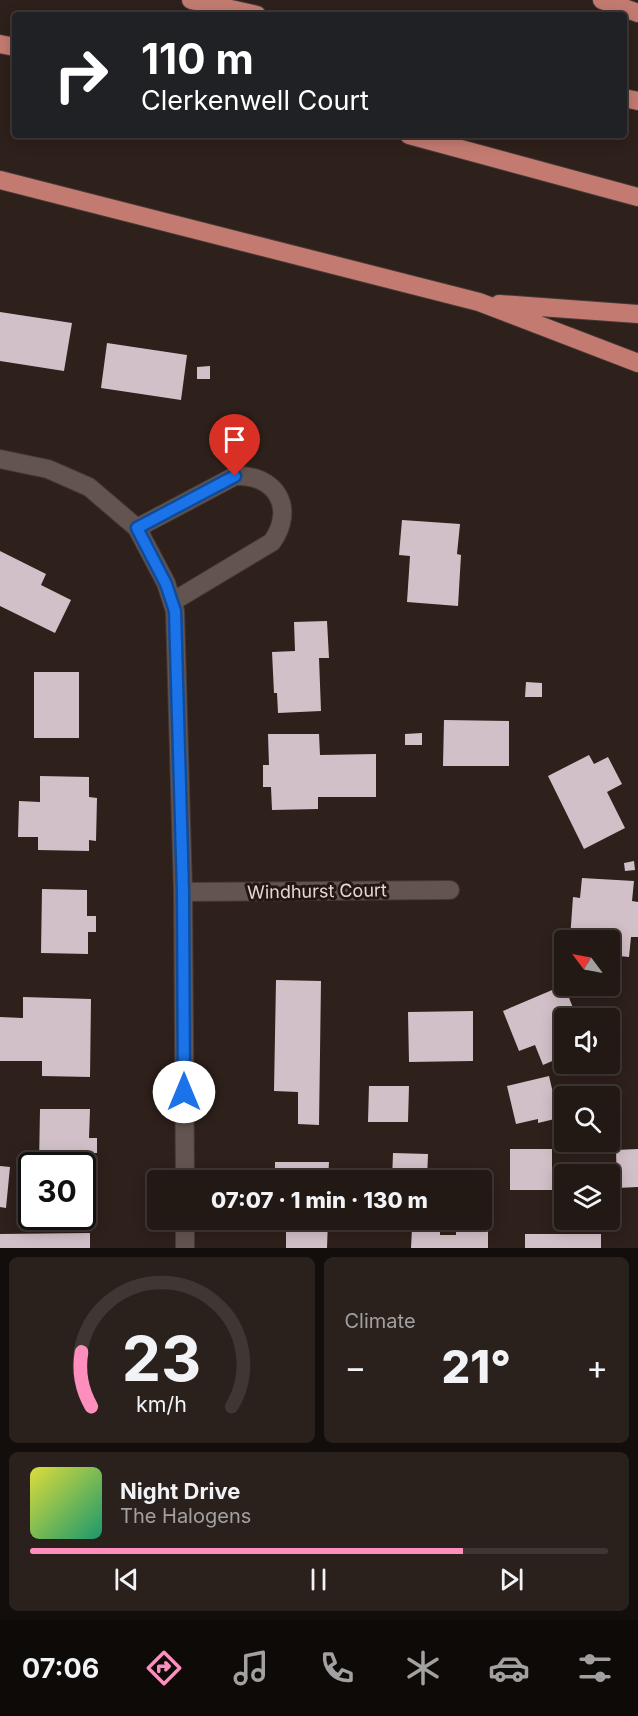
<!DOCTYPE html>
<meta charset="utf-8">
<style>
:root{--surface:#221814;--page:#2a211d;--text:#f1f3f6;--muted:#a2a0a0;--line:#3f3734;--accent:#fe8ebd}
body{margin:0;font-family:Inter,sans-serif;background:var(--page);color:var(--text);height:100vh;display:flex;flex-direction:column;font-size:22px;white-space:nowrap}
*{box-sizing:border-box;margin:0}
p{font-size:20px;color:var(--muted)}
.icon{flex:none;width:33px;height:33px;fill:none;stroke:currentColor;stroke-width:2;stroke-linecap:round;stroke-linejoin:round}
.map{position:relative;height:1248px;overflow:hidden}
.side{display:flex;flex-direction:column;gap:9px;padding:9px;background:#130d0b;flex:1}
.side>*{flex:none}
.guide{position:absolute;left:12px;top:12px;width:615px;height:126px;border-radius:6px;box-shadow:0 3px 15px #0003,0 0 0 2px var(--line);background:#202124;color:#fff;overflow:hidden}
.needle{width:39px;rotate:302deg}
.fabs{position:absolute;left:554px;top:930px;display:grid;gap:12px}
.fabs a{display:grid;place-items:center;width:66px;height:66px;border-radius:6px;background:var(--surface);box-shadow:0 3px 15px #0003,0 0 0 2px var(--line);font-size:30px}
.speed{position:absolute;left:18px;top:1152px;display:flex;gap:12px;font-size:30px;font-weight:700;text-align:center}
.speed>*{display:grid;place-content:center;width:78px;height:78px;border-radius:50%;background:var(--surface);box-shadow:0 3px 15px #0003,0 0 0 2px var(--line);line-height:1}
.speed .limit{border:3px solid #111;border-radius:9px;background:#fff;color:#111}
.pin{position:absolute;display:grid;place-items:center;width:51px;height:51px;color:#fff;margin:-62px -26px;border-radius:50% 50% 50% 0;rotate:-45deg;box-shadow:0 0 6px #0007}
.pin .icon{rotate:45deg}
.me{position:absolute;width:66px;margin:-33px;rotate:0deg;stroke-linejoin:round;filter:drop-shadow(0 0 4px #0008)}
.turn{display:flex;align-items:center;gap:21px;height:126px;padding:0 30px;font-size:27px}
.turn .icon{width:78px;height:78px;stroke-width:2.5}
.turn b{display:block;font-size:42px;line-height:51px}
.big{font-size:45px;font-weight:800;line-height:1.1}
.side .widget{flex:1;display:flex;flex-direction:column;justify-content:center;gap:9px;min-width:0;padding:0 21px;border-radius:9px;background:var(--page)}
.side .dial{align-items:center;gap:0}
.dial svg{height:156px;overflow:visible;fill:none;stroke:var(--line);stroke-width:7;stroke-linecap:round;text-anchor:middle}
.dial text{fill:var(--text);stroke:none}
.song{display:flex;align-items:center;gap:18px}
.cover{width:72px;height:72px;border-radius:9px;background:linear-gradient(135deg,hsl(60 70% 55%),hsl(160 70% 35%))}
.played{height:6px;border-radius:3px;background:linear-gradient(90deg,var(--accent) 75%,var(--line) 75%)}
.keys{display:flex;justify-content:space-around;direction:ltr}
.heat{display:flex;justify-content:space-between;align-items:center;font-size:33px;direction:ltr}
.side .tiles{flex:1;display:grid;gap:9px;grid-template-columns:1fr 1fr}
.widget:last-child{grid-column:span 2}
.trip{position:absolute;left:147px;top:1170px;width:345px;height:60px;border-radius:6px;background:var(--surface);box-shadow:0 3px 15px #0003,0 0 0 2px var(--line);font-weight:800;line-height:60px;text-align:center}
.menu{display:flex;height:96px;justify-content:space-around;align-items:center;background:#0e0a08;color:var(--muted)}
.menu .icon{width:42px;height:42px}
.menu .active{color:var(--accent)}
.menu b{font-size:27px;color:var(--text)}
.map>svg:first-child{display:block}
.building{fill:#d2c0c8}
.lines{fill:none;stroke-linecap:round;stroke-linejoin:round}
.street-casing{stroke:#463a37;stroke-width:20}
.highway-casing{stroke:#463a37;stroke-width:20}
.street{stroke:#64544f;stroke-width:18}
.highway{stroke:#c37b71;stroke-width:18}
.route-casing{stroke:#114b97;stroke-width:15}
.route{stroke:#1a73e8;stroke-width:10}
.labels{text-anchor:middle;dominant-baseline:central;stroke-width:6;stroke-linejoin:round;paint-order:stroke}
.street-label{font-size:18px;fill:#e1d7d4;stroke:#241712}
</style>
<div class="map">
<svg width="638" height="1248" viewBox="0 0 638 1248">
<rect width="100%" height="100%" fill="#2e201b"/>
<path class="building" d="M0,312l72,11 -8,48 -64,-10z
M107,343l80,12 -6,45 -80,-12z
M210,366v13h-13v-12z
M402,520l58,4 -3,30 4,1 -3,51 -51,-4 3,-46 -11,-1z
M0,551l46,23 -5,11 30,15 -16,33 -55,-27z
M327,621l2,37h-10l2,53 -43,2 -1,-20h-3l-2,-41 23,-1 -1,-29z
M34,672h45v66h-45z
M526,682l16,1v14h-17z
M444,720l65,1v45h-66z
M422,733v12h-17v-11z
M268,734h51l1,21 56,-1v43h-58v12l-46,1 -1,-23h-8v-22h6z
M589,755l5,9 14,-7 14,27 -15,8 18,36 -41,21 -36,-73z
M40,776l49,1v20l8,1 -1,43 -7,-1v11l-51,-1v-13h-20l1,-36 21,1z
M634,861l1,9 -10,1 -1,-8z
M582,878l52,3 -2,20 6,1v35h-7l-2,20 -20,-2v-15l-39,-1 3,-42 7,1z
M42,889l45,1v26h9v16h-8v22l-47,-1z
M276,980l45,1 -2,144 -21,-1v-32l-24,-1z
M564,985l13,33h-13v38l-21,9 -8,-20 -16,6 -16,-40z
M23,997l68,2 -1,78 -48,-1v-15h-42v-44l23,1z
M473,1011v50l-64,1 -1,-50z
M549,1076l10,42 -21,5v-4l-22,5 -9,-38z
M369,1086h40l-1,36h-40z
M40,1109h50l-1,29h8v15h-9l-1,19h-5v-6h-43z
M510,1149h42v41h-42z
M638,1149v38l-21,1 -1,-38z
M393,1153l35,1 -1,26h-35z
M275,1162h54l-1,18h-53z
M0,1166l10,1 -4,41 -6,-1z
M482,1206h6v42h-77l1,-20 28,1v6h16v-15h26z
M286,1220h42l-1,28h-41z
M90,1233v15h-90v-14z
M525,1234h76v14h-76z"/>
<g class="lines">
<defs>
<path id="street" d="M0,459l48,10 41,18 48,41 29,55 9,28 8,281 2,288
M137,528l98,-52c41,-2 61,32 37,66l-100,60
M183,892l267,-2
M185,1220v28"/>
<path id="highway" d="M191,0l66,15
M602,0l36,13
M0,44l15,3
M624,98l14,3
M409,135l229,62
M0,180l479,122 159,61
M499,304l139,10"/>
</defs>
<use href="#street" class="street-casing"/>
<use href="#highway" class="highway-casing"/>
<use href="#street" class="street"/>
<use href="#highway" class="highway"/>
</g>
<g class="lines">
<defs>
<path id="route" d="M184,1092l-1,-200 -8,-281 -9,-27 -29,-56 98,-52"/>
</defs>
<use href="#route" class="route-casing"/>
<use href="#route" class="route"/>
</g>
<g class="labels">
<g class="street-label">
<text transform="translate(317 891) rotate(-1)">Windhurst Court</text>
</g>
</g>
</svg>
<div class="fabs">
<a><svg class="needle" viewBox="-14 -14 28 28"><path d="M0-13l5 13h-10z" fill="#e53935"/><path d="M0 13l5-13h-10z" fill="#a2a0a0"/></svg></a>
<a><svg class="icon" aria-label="sound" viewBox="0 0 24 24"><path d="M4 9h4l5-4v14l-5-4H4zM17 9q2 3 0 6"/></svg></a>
<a><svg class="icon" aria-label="search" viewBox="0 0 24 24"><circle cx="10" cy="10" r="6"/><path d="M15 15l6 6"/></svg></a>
<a><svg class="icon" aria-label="layers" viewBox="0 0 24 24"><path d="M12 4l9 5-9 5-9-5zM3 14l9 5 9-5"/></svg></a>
</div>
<div class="speed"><div class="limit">30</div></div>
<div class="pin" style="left:235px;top:476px;background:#d93025"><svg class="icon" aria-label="arrive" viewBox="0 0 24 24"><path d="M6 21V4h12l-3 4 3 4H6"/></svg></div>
<svg class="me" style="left:184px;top:1092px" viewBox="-20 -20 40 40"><circle r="19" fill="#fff"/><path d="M0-13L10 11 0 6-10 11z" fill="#1a73e8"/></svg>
<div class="trip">07:07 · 1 min · 130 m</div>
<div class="guide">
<div class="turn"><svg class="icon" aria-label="right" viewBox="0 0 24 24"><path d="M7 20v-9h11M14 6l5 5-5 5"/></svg><div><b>110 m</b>Clerkenwell Court</div></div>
</div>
</div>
<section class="side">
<div class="tiles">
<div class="widget dial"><svg viewBox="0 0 100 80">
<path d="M14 69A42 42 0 1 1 86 69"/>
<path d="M14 69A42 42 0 0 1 9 41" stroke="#fe8ebd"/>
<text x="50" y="56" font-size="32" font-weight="700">23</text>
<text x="50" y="72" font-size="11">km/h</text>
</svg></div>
<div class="widget"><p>Climate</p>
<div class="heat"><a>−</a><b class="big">21°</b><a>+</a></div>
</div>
<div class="widget">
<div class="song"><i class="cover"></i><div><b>Night Drive</b><p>The Halogens</p></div></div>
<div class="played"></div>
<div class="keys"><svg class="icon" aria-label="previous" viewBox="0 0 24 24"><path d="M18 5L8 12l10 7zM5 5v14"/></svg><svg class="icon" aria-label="pause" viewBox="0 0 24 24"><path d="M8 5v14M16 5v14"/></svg><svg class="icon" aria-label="next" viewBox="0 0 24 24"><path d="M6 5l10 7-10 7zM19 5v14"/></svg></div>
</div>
</div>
</section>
<nav class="menu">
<b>07:06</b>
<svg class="icon active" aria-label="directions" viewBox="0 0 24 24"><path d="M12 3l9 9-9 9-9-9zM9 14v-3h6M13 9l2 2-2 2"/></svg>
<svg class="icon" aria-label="music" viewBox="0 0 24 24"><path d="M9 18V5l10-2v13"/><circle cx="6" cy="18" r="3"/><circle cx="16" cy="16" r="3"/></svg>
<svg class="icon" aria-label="phone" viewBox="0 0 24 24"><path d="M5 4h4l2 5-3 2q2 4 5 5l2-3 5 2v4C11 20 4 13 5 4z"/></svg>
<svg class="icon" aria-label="climate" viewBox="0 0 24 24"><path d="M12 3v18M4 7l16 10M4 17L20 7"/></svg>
<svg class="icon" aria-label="car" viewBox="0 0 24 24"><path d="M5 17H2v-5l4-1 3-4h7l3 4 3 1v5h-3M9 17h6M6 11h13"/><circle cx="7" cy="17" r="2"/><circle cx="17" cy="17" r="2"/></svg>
<svg class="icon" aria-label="filters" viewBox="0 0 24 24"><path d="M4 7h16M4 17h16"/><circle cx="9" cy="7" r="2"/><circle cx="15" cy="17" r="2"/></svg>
</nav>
